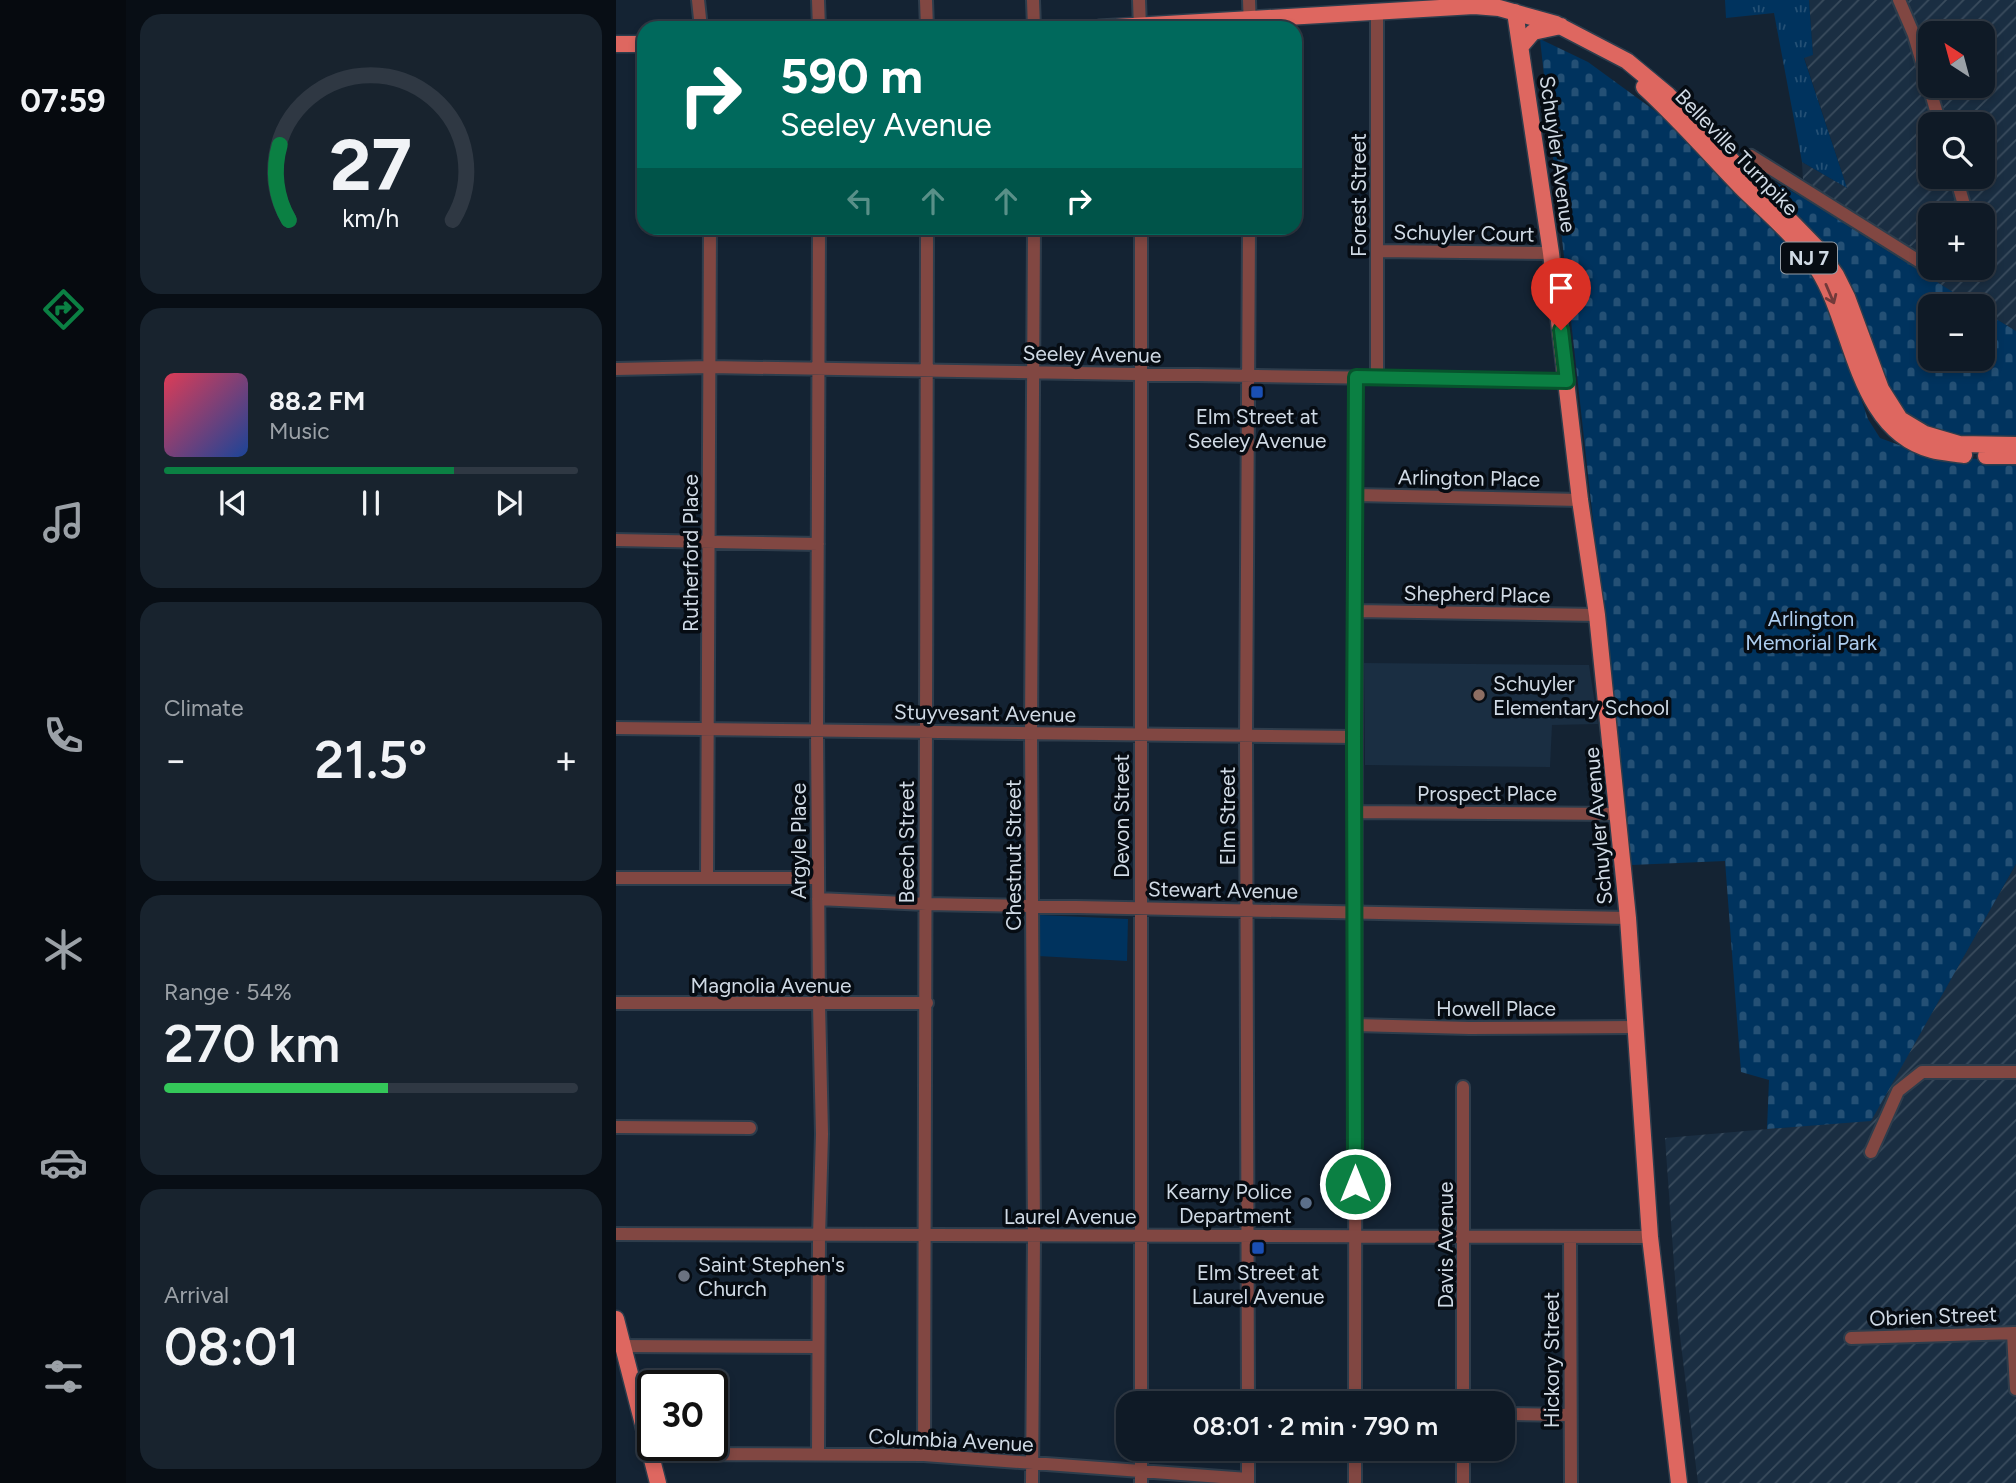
<!DOCTYPE html>
<meta charset="utf-8">
<style>
:root{--surface:#0f1a26;--page:#18232e;--text:#f1f3f6;--muted:#9ba1a7;--line:#2f3843;--accent:#0b8043}
body{margin:0;font-family:Figtree,sans-serif;background:var(--page);color:var(--text);height:100vh;display:flex;flex-direction:column;font-size:26px;white-space:nowrap}
*{box-sizing:border-box;margin:0}
p{font-size:23px;color:var(--muted)}
.icon{flex:none;width:38px;height:38px;fill:none;stroke:currentColor;stroke-width:2;stroke-linecap:round;stroke-linejoin:round}
.map{position:relative;flex:1;overflow:hidden}
.sheet{display:flex;flex-direction:column;gap:14px;padding:14px;background:#080e15;width:490px}
.sheet>*{flex:none}
.hud{position:absolute;left:21px;top:21px;width:665px;height:214px;border-radius:21px;box-shadow:0 4px 10px #0003,0 0 0 2px var(--line);background:#00695c;color:#fff;overflow:hidden}
.needle{width:46px;rotate:324deg}
.controls{position:absolute;left:1302px;top:21px;display:grid;gap:14px}
.controls a{display:grid;place-items:center;width:77px;height:77px;border-radius:14px;background:var(--surface);box-shadow:0 4px 10px #0003,0 0 0 2px var(--line);font-size:35px}
.speed{position:absolute;left:21px;top:1370px;display:flex;gap:14px;font-size:35px;font-weight:700;text-align:center}
.speed>*{display:grid;place-content:center;width:91px;height:91px;border-radius:50%;background:var(--surface);box-shadow:0 4px 10px #0003,0 0 0 2px var(--line);line-height:1}
.speed .limit{border:4px solid #111;border-radius:10px;background:#fff;color:#111}
.pin{position:absolute;display:grid;place-items:center;width:60px;height:60px;color:#fff;margin:-72px -30px;border-radius:50% 50% 50% 0;rotate:-45deg;box-shadow:0 0 7px #0007}
.pin .icon{rotate:45deg}
.me{position:absolute;width:77px;margin:-38px;rotate:0deg;stroke-linejoin:round;filter:drop-shadow(0 0 5px #0008)}
.turn{display:flex;align-items:center;gap:24px;height:147px;padding:0 28px;font-size:32px}
.turn .icon{width:91px;height:91px;stroke-width:2.5}
.turn b{display:block;font-size:49px;line-height:60px}
.lanes{display:flex;align-items:center;height:66px;padding:0 28px;background:#0003;justify-content:center;gap:35px;direction:ltr}
.lanes .off{opacity:.35}
.big{font-size:52px;font-weight:600;line-height:1.1}
.sheet .widget{flex:1;display:flex;flex-direction:column;justify-content:center;gap:10px;min-width:0;padding:0 24px;border-radius:21px;background:var(--page)}
.sheet .dial{align-items:center;gap:0}
.dial svg{height:182px;overflow:visible;fill:none;stroke:var(--line);stroke-width:7;stroke-linecap:round;text-anchor:middle}
.dial text{fill:var(--text);stroke:none}
.song{display:flex;align-items:center;gap:21px}
.cover{width:84px;height:84px;border-radius:10px;background:linear-gradient(135deg,hsl(350 70% 55%),hsl(220 70% 35%))}
.played{height:7px;border-radius:4px;background:linear-gradient(90deg,var(--accent) 70%,var(--line) 70%)}
.keys{display:flex;justify-content:space-around;direction:ltr}
.heat{display:flex;justify-content:space-between;align-items:center;font-size:38px;direction:ltr}
.charge{height:10px;border-radius:5px;background:linear-gradient(90deg,#34c759 54%,var(--line) 0)}
.trip{position:absolute;left:500px;top:1391px;width:399px;height:70px;border-radius:21px;background:var(--surface);box-shadow:0 4px 10px #0003,0 0 0 2px var(--line);font-weight:600;line-height:70px;text-align:center}
main{display:flex;flex:1;min-height:0}
.menu{display:flex;flex-direction:column;width:126px;justify-content:space-around;align-items:center;background:#060a0f;color:var(--muted)}
.menu .icon{width:49px;height:49px}
.menu .on{color:var(--accent)}
.menu b{font-size:32px;color:var(--text)}
.map>svg:first-child{display:block}
.built{fill:#1a2e42}
.industrial{fill:url(#industrial-furrows);fill-rule:evenodd}
.grass{fill:url(#grass-tufts)}
.cemetery{fill:url(#cemetery-stones)}
.park{fill:#00335e}
.lines{fill:none;stroke-linecap:round;stroke-linejoin:round}
.minor-casing{stroke:#2e3d4c;stroke-width:16}
.major-casing{stroke:#2e3d4c;stroke-width:19}
.minor{stroke:#814742;stroke-width:12}
.major{stroke:#de6760;stroke-width:16}
.oneway{stroke:#723a3a}
.route-casing{stroke:#07532c;stroke-width:18}
.route{stroke:#0b8043;stroke-width:12}
.transit-dot{fill:#1a4fb4;stroke:#060c13;stroke-width:2.5}
.education-dot{fill:#8d6e63;stroke:#060c13;stroke-width:2.5}
.service-dot{fill:#5c6f8a;stroke:#060c13;stroke-width:2.5}
.worship-dot{fill:#6b7280;stroke:#060c13;stroke-width:2.5}
.labels{text-anchor:middle;dominant-baseline:central;stroke-width:7;stroke-linejoin:round;paint-order:stroke}
.shield{fill:#060c13;stroke:#939ca6;stroke-width:2}
.shield-label{font-size:19px;font-weight:bold;fill:#d0dae5}
.street-label{font-size:21px;fill:#d0dae5;stroke:#060c13}
.poi-label{font-size:21px;fill:#d0dae5;stroke:#060c13}
.park-label{font-size:21px;fill:#adcdef;stroke:#060c13}
</style>
<main>
<nav class="menu">
<b>07:59</b>
<svg class="icon on" aria-label="directions" viewBox="0 0 24 24"><path d="M12 3l9 9-9 9-9-9zM9 14v-3h6M13 9l2 2-2 2"/></svg>
<svg class="icon" aria-label="music" viewBox="0 0 24 24"><path d="M9 18V5l10-2v13"/><circle cx="6" cy="18" r="3"/><circle cx="16" cy="16" r="3"/></svg>
<svg class="icon" aria-label="phone" viewBox="0 0 24 24"><path d="M5 4h4l2 5-3 2q2 4 5 5l2-3 5 2v4C11 20 4 13 5 4z"/></svg>
<svg class="icon" aria-label="climate" viewBox="0 0 24 24"><path d="M12 3v18M4 7l16 10M4 17L20 7"/></svg>
<svg class="icon" aria-label="car" viewBox="0 0 24 24"><path d="M5 17H2v-5l4-1 3-4h7l3 4 3 1v5h-3M9 17h6M6 11h13"/><circle cx="7" cy="17" r="2"/><circle cx="17" cy="17" r="2"/></svg>
<svg class="icon" aria-label="filters" viewBox="0 0 24 24"><path d="M4 7h16M4 17h16"/><circle cx="9" cy="7" r="2"/><circle cx="15" cy="17" r="2"/></svg>
</nav>
<section class="sheet">
<div class="widget dial"><svg viewBox="0 0 100 80">
<path d="M14 69A42 42 0 1 1 86 69"/>
<path d="M14 69A42 42 0 0 1 10 36" stroke="#0b8043"/>
<text x="50" y="56" font-size="32" font-weight="700">27</text>
<text x="50" y="72" font-size="11">km/h</text>
</svg></div>
<div class="widget">
<div class="song"><i class="cover"></i><div><b>88.2 FM</b><p>Music</p></div></div>
<div class="played"></div>
<div class="keys"><svg class="icon" aria-label="previous" viewBox="0 0 24 24"><path d="M18 5L8 12l10 7zM5 5v14"/></svg><svg class="icon" aria-label="pause" viewBox="0 0 24 24"><path d="M8 5v14M16 5v14"/></svg><svg class="icon" aria-label="next" viewBox="0 0 24 24"><path d="M6 5l10 7-10 7zM19 5v14"/></svg></div>
</div>
<div class="widget"><p>Climate</p>
<div class="heat"><a>−</a><b class="big">21.5°</b><a>+</a></div>
</div>
<div class="widget"><p>Range · 54%</p><b class="big">270 km</b><div class="charge"></div></div>
<div class="widget"><p>Arrival</p><b class="big">08:01</b></div>
</section>
<div class="map">
<svg width="1400" height="1483" viewBox="0 0 1400 1483">
<defs>
<pattern id="industrial-furrows" width="10" height="10" patternUnits="userSpaceOnUse" patternTransform="scale(1.75)"><rect width="10" height="10" fill="#1a2e42"/><path d="M-1 1l2-2M0 10L10 0M9 11l2-2" fill="none" stroke="#3a4c5d"/></pattern>
<pattern id="grass-tufts" width="24" height="20" patternUnits="userSpaceOnUse" patternTransform="scale(1.75)"><rect width="24" height="20" fill="#00335e"/><path d="M3 7l-1-3M5 7V3M7 7l1-3M15 17l-1-3M17 17v-4M19 17l1-3" fill="none" stroke="#245075"/></pattern>
<pattern id="cemetery-stones" width="16" height="16" patternUnits="userSpaceOnUse" patternTransform="scale(1.75)"><rect width="16" height="16" fill="#00335e"/><path d="M2 7V4a2 2 0 0 1 4 0v3zM10 15v-3a2 2 0 0 1 4 0v3z" fill="#245075"/></pattern>
</defs>
<rect width="100%" height="100%" fill="#142333"/>
<path class="built" d="M748,663l225,2 9,59 -46,1 -2,42 -185,-2z"/>
<path class="industrial" d="M1193,0h207v331l-33,-20v-5h-8l-49,-29 -122,-79 -2,-36 45,26 -43,-131 9,-2zM1314,33h53v53h-53zM1314,124h53v53h-53zM1314,215h53v53h-53z
M1400,864v619h-318l-20,-163 -13,-182 206,-18z"/>
<path class="grass" d="M1109,0h84l4,55 -9,3 43,130 -45,-26 -28,-149 -48,5z"/>
<path class="cemetery" d="M924,39l48,23 96,70 126,136 13,21 45,130 12,19 46,17 90,7v402l-145,257 -104,8 2,-49 -28,-8 -16,-211 -94,4z
M1155,180l33,18 171,108h-45v53h53v-48l33,20v109l-72,-5 -37,-17 -143,-232z"/>
<path class="park" d="M424,915l88,4 -1,42 -89,-5z"/>
<g class="lines">
<defs>
<path id="minor" d="M82,0l3,28
M202,0l1,28
M310,0l1,28
M417,0l1,28
M523,0l1,28
M633,0l1,28
M1283,0l15,35 26,89
M761,13v364
M1122,167l13,-11 179,112
M1340,177l11,38
M761,251l174,2
M1315,268c13,6 26,4 40,0
M0,369l94,-2 857,14
M740,495l224,5
M0,540l202,4
M740,611l241,4
M0,728l738,9
M739,812l264,2
M0,878h202
M91,878l3,-650
M202,899l108,5 702,14
M0,1003h311
M739,1025l114,3 167,-1
M0,1127l134,1
M1255,1152l27,-61 24,-19h94
M0,1234l1034,3
M954,1237l1,246
M1397,1333l3,56
M1235,1338l165,-5
M0,1346l202,1
M525,1404v-1176
M632,1404l-2,-668 3,-508
M739,1404l1,-1027
M847,1404v-317
M887,1414l67,1
M525,1449v34
M739,1449v34
M847,1449v34
M739,1452l108,-1
M202,1454l1,-218 3,-102 -3,-129 -2,-275 2,-502
M308,1455c2,-409 2,-818 3,-1227
M36,1456l17,-2 255,1 324,24
M416,1483l2,-247 -3,-504 3,-504
M632,1483v-34"/>
<path id="major" d="M899,12l36,241 29,247 17,115 31,303 22,319 29,246
M483,28l375,-22 25,2 57,16 71,37 41,34 149,153 19,27 11,22 34,92 19,30 25,15 34,10 57,1
M0,44h28
M905,46l12,-14 28,-6
M1028,87c35,32 67,69 100,103 25,24 54,49 73,78 37,56 38,162 115,182 11,3 22,3 32,5
M1370,456h30
M0,1319l42,164"/>
</defs>
<use href="#minor" class="minor-casing"/>
<use href="#major" class="major-casing"/>
<use href="#minor" class="minor"/>
<use href="#major" class="major"/>
</g>
<defs><path id="oneway-shaft" d="M-6 0H5M1.5-3L5.5 0L1.5 3" fill="none" stroke-width="1.6" stroke-linecap="round" stroke-linejoin="round" transform="scale(1.75)"/></defs>
<use class="oneway" href="#oneway-shaft" transform="translate(1214 294) rotate(67)"/>
<g class="lines">
<defs>
<path id="route" d="M739,1184l-1,-447 2,-360 211,4 -6,-51"/>
</defs>
<use href="#route" class="route-casing"/>
<use href="#route" class="route"/>
</g>
<g class="transit-dot">
<rect x="634" y="385" width="14" height="14" rx="3.5"/>
<rect x="635" y="1241" width="14" height="14" rx="3.5"/>
</g>
<circle class="education-dot" cx="863" cy="695" r="7"/>
<circle class="service-dot" cx="690" cy="1203" r="7"/>
<circle class="worship-dot" cx="68" cy="1276" r="7"/>
<g class="labels">
<rect class="shield" x="1165" y="242.5" width="56" height="31" rx="5"/>
<g class="shield-label">
<text x="1193" y="258">NJ 7</text>
</g>
<g class="street-label">
<text transform="translate(1121 152) rotate(46)">Belleville Turnpike</text>
<text transform="translate(942 154) rotate(82)">Schuyler Avenue</text>
<text transform="translate(742 195) rotate(-90)">Forest Street</text>
<text transform="translate(848 233) rotate(1)">Schuyler Court</text>
<text transform="translate(476 354) rotate(1)">Seeley Avenue</text>
<text transform="translate(853 478) rotate(1)">Arlington Place</text>
<text transform="translate(74 553) rotate(-90)">Rutherford Place</text>
<text transform="translate(861 594) rotate(1)">Shepherd Place</text>
<text transform="translate(369 713) rotate(1)">Stuyvesant Avenue</text>
<text x="871" y="793">Prospect Place</text>
<text transform="translate(505 816) rotate(-90)">Devon Street</text>
<text transform="translate(611 816) rotate(-90)">Elm Street</text>
<text transform="translate(982 826) rotate(-95)">Schuyler Avenue</text>
<text transform="translate(182 841) rotate(-90)">Argyle Place</text>
<text transform="translate(290 842) rotate(-90)">Beech Street</text>
<text transform="translate(397 855) rotate(-90)">Chestnut Street</text>
<text transform="translate(607 890) rotate(1)">Stewart Avenue</text>
<text x="155" y="985">Magnolia Avenue</text>
<text x="880" y="1008">Howell Place</text>
<text x="454" y="1216">Laurel Avenue</text>
<text transform="translate(829 1245) rotate(-90)">Davis Avenue</text>
<text transform="translate(1317 1316) rotate(-2)">Obrien Street</text>
<text transform="translate(935 1360) rotate(-90)">Hickory Street</text>
<text transform="translate(335 1440) rotate(3)">Columbia Avenue</text>
</g>
<g class="poi-label">
<text x="641" y="416">Elm Street at<tspan x="641" dy="24">Seeley Avenue</tspan></text>
<text x="877" y="683" text-anchor="start">Schuyler<tspan x="877" dy="24">Elementary School</tspan></text>
<text x="676" y="1191" text-anchor="end">Kearny Police<tspan x="676" dy="24">Department</tspan></text>
<text x="82" y="1264" text-anchor="start">Saint Stephen's<tspan x="82" dy="24">Church</tspan></text>
<text x="642" y="1272">Elm Street at<tspan x="642" dy="24">Laurel Avenue</tspan></text>
</g>
<g class="park-label">
<text x="1195" y="618">Arlington<tspan x="1195" dy="24">Memorial Park</tspan></text>
</g>
</g>
</svg>
<div class="controls">
<a><svg class="needle" viewBox="-14 -14 28 28"><path d="M0-13l5 13h-10z" fill="#e53935"/><path d="M0 13l5-13h-10z" fill="#9ba1a7"/></svg></a>
<a><svg class="icon" aria-label="search" viewBox="0 0 24 24"><circle cx="10" cy="10" r="6"/><path d="M15 15l6 6"/></svg></a>
<a>+</a>
<a>−</a>
</div>
<div class="speed"><div class="limit">30</div></div>
<div class="pin" style="left:945px;top:330px;background:#d93025"><svg class="icon" aria-label="arrive" viewBox="0 0 24 24"><path d="M6 21V4h12l-3 4 3 4H6"/></svg></div>
<svg class="me" style="left:739px;top:1184px" viewBox="-20 -20 40 40"><circle r="17" fill="#0b8043" stroke="#fff" stroke-width="3"/><path d="M0-11L8 9 0 5-8 9z" fill="#fff"/></svg>
<div class="trip">08:01 · 2 min · 790 m</div>
<div class="hud">
<div class="turn"><svg class="icon" aria-label="right" viewBox="0 0 24 24"><path d="M7 20v-9h11M14 6l5 5-5 5"/></svg><div><b>590 m</b>Seeley Avenue</div></div>
<div class="lanes"><svg class="icon off" aria-label="left" viewBox="0 0 24 24"><path d="M17 20v-9H6M10 6l-5 5 5 5"/></svg><svg class="icon off" aria-label="ahead" viewBox="0 0 24 24"><path d="M12 20V5M6 11l6-6 6 6"/></svg><svg class="icon off" aria-label="ahead" viewBox="0 0 24 24"><path d="M12 20V5M6 11l6-6 6 6"/></svg><svg class="icon" aria-label="right" viewBox="0 0 24 24"><path d="M7 20v-9h11M14 6l5 5-5 5"/></svg></div>
</div>
</div>
</main>
